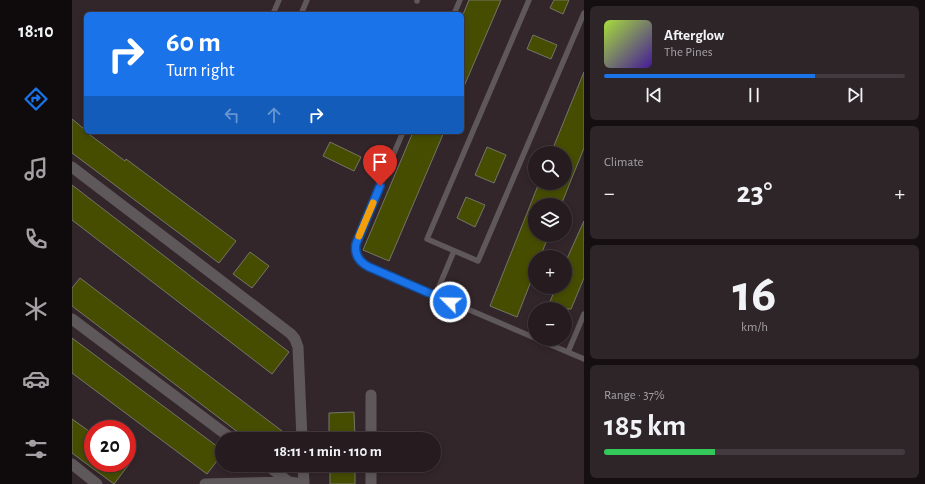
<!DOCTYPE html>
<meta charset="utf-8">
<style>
:root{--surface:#261c20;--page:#2e2529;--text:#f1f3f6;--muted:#a4a1a5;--line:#423a3e;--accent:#1a73e8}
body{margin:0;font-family:"Alegreya Sans",sans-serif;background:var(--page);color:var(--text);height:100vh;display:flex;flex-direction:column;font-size:15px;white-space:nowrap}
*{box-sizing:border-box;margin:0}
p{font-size:13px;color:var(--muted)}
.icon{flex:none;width:22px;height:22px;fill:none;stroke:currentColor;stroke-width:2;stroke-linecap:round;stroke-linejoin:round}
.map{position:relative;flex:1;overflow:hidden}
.details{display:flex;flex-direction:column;gap:6px;padding:6px;background:#150f12;width:341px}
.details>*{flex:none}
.banner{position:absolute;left:12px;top:12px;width:380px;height:122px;border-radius:6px;box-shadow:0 2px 6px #0003,0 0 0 1px var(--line);background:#1a73e8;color:#fff;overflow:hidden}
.buttons{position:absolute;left:456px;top:146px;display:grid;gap:8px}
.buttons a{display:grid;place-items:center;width:44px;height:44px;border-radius:50%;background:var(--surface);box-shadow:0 2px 6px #0003,0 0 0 1px var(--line);font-size:20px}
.speed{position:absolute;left:12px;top:420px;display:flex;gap:8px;font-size:20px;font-weight:700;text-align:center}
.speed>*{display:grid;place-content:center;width:52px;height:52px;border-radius:50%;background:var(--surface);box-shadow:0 2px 6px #0003,0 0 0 1px var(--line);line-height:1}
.speed .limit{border:6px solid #d22;background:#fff;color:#111}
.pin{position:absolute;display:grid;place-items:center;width:34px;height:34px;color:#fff;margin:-41px -17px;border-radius:50% 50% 50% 0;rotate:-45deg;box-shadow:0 0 4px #0007}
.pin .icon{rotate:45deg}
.me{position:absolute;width:44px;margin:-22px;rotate:293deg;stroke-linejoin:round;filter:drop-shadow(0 0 3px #0008)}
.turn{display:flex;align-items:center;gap:14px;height:84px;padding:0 16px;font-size:18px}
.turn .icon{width:52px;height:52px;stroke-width:2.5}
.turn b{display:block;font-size:28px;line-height:34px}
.lanes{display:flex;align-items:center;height:38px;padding:0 16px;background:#0003;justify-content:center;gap:20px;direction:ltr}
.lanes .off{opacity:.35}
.big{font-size:30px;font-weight:700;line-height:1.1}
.details .card{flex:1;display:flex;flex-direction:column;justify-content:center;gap:6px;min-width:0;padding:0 14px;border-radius:6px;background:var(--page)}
.details .dial{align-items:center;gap:0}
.dial b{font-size:52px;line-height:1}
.song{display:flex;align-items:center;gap:12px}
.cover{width:48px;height:48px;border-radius:6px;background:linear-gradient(135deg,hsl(80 70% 55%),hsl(260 70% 35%))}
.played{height:4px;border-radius:2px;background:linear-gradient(90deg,var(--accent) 70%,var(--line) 70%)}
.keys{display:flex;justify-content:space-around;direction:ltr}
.heat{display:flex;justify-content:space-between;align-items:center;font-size:22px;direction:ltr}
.charge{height:6px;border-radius:3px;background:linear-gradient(90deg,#34c759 37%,var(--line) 0)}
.trip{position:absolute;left:143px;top:432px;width:226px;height:40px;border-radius:20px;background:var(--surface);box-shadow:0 2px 6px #0003,0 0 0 1px var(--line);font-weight:700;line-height:40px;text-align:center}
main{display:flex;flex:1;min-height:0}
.tabs{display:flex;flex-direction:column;width:72px;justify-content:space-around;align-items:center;background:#0f0b0d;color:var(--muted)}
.tabs .icon{width:28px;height:28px}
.tabs .active{color:var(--accent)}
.tabs b{font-size:18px;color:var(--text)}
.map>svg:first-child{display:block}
.building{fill:#464d00;stroke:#737667}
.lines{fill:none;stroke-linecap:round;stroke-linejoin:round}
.service{stroke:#5f585a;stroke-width:5.5}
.minor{stroke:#5f585a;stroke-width:11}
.route-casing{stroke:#114b97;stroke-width:10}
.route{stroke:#1a73e8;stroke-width:7}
.slow{stroke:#f59e0b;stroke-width:7}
</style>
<main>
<nav class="tabs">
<b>18:10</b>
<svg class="icon active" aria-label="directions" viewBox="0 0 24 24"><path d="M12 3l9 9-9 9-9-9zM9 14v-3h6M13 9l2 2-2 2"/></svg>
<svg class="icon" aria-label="music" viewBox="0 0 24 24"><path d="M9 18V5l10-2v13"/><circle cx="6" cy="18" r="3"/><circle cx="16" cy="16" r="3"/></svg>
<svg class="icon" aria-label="phone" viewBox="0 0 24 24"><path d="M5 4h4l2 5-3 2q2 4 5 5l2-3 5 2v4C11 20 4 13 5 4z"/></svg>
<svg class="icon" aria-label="climate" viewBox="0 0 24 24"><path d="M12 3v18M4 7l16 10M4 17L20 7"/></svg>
<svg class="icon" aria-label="car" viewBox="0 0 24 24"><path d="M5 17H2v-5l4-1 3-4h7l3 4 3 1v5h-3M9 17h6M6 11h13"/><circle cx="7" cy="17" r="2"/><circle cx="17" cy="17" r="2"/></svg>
<svg class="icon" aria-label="filters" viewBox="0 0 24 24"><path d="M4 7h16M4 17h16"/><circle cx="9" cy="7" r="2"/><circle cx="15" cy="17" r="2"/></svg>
</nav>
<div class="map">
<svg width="512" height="484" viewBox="0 0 512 484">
<rect width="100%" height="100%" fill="#33262b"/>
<path class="building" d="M397,0h32l-39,91v-74z
M482,0h15l-6,14 -13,-6z
M461,35l24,10 -6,14 -24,-10z
M512,72v76l-23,57h-26v30h14l-9,22h-5v14l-18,46 -27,-11 49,-123h26v-30h-14z
M0,119l11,9 3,4 39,29 1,-2 110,82 -17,22 -147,-110z
M341,132h31l-55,129 -26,-11z
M258,142l31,15 -7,14 -31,-15z
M415,147l19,8 -12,28 -19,-8z
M0,185l217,167 -17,22 -200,-154z
M394,197l19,8 -10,22 -18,-9z
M512,221v57l-13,31h-24l9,-22h9v-24z
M178,252l19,14 -17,22 -19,-14z
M8,278l202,153 -6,8h-29l-175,-133v-18z
M0,338l150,112v4l-15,20 -135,-101z
M282,412l1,27h-26v-26z
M0,419l21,15v29h37l-16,21 -42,-31z
M258,465h25v19h-25z"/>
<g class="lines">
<path class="service" d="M457,0l-102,239 51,22 106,-248
M345,1v-1
M201,14l6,-14
M229,14l6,-14
M382,14l6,-14
M331,132l-46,108c-4,12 1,21 12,27l166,71
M363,296l19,-45
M465,339l47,20
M496,352l16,-38"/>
<path class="minor" d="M0,167l219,167 4,5 3,8 4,92
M0,319l160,120
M299,395v44
M0,464l25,20
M195,465l22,17 15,2
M231,465l1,19
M299,465v19
M133,484l84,-2"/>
</g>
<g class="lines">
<defs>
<path id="route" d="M308,186l-24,58c-2,11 3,18 13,23l81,35"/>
</defs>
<use href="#route" class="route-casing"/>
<use href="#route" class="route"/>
<path class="slow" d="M287,236l14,-33"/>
</g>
</svg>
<div class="buttons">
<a><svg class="icon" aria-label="search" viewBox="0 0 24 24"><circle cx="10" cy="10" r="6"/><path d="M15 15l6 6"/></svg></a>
<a><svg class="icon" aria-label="layers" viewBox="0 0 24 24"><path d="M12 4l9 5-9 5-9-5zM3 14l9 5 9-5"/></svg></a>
<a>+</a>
<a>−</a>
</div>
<div class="speed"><div class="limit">20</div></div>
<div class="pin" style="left:308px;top:186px;background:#d93025"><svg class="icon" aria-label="arrive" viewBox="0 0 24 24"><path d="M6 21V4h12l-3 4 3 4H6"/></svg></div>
<svg class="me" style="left:378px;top:302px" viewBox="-20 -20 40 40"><circle r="17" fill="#1a73e8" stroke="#fff" stroke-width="3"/><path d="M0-11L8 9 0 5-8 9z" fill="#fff"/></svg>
<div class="trip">18:11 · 1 min · 110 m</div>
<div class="banner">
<div class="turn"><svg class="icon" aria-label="right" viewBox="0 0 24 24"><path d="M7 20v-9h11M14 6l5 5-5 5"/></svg><div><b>60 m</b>Turn right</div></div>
<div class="lanes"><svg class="icon off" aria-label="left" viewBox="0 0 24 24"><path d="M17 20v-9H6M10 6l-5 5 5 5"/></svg><svg class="icon off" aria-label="ahead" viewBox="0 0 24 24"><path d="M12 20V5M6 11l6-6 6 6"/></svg><svg class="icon" aria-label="right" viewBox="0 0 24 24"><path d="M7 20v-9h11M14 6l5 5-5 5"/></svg></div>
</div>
</div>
<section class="details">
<div class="card">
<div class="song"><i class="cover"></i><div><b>Afterglow</b><p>The Pines</p></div></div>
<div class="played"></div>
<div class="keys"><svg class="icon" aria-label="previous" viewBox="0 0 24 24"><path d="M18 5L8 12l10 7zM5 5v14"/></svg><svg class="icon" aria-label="pause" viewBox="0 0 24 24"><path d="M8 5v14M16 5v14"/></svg><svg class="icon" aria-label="next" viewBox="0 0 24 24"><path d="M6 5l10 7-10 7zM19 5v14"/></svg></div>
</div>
<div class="card"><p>Climate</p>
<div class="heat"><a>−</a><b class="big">23°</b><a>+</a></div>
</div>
<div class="card dial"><b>16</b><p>km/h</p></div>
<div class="card"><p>Range · 37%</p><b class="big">185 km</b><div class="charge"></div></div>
</section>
</main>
